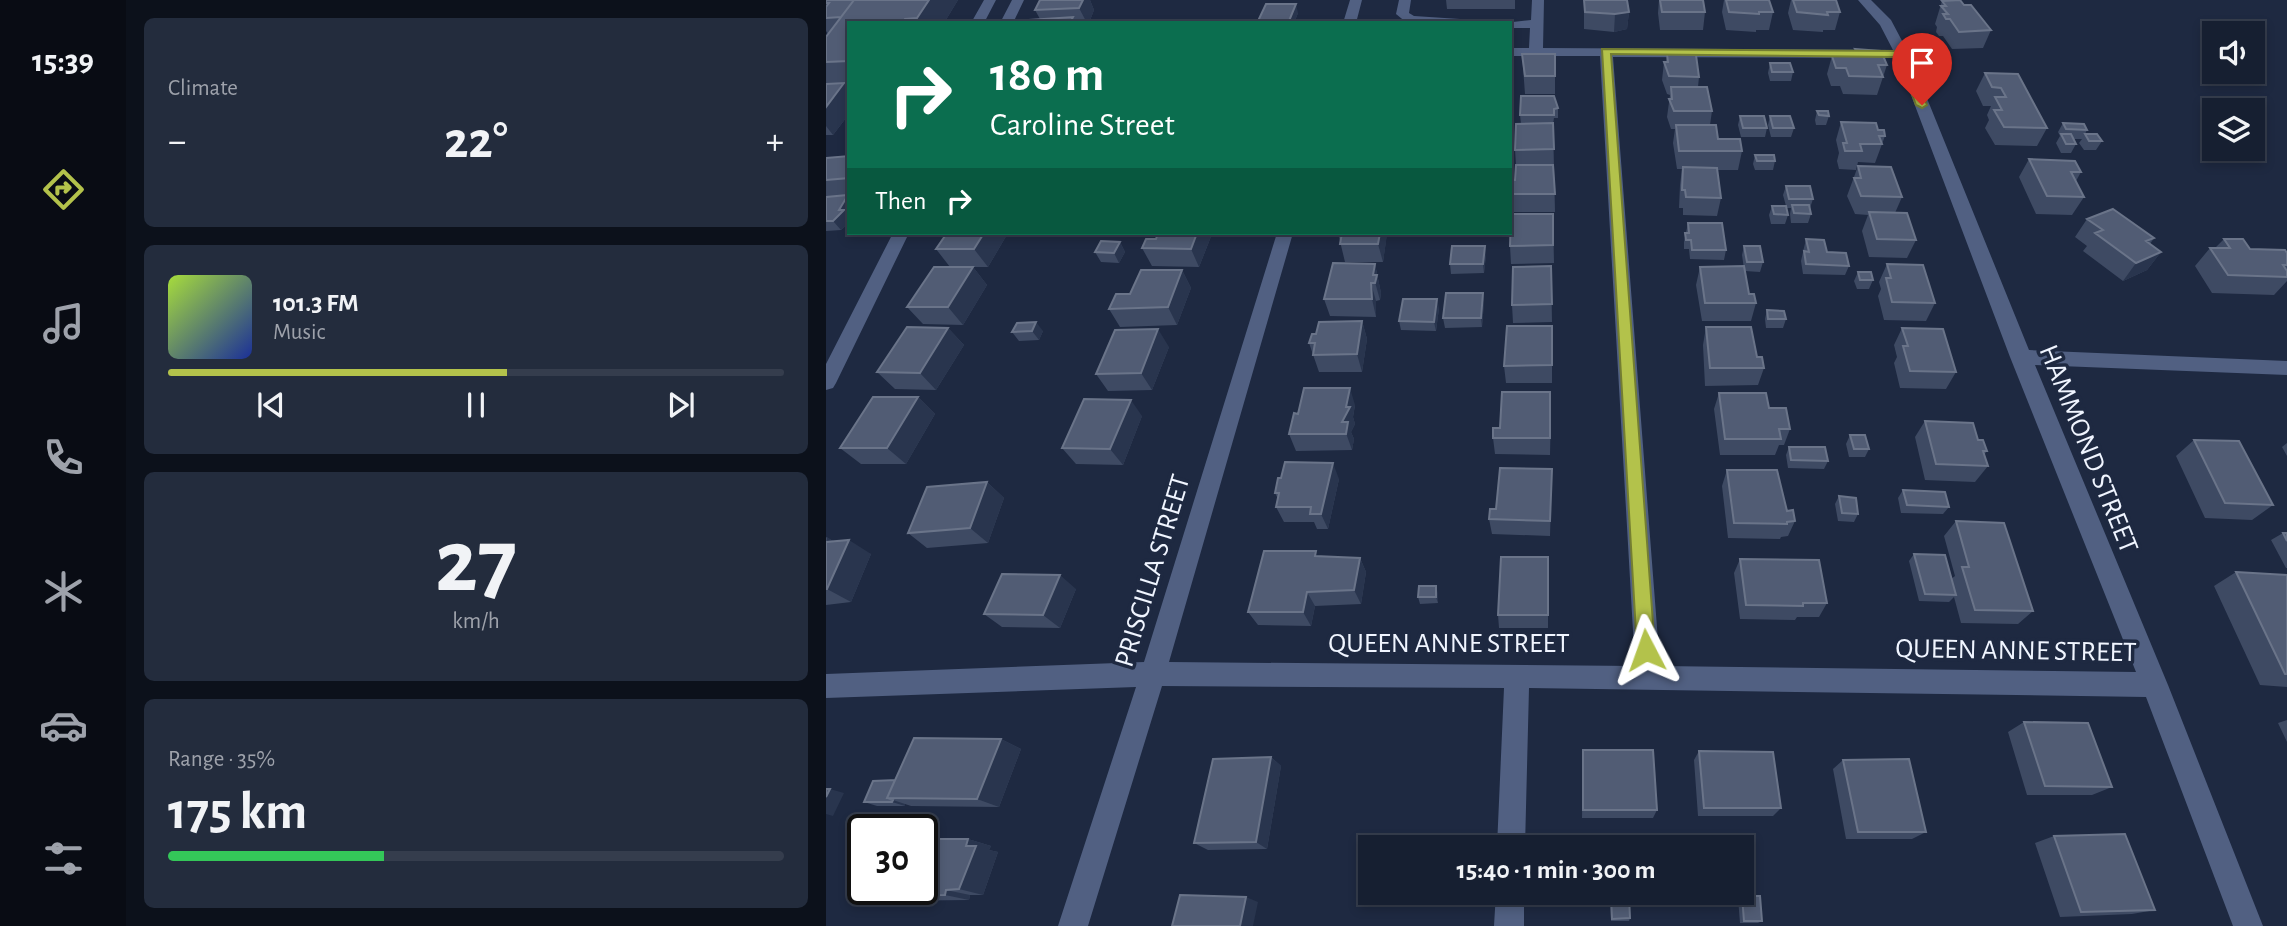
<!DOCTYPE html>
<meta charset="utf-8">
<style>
:root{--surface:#161f31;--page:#232c3d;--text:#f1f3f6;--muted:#9ea2ab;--line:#353d4d;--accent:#b3c24b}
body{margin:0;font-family:"Alegreya Sans",sans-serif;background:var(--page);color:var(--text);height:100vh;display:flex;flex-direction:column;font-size:26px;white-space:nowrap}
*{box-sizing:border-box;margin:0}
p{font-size:23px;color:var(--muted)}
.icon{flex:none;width:38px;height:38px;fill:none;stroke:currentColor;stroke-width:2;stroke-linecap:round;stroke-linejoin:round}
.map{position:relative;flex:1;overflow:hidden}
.side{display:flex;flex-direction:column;gap:18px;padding:18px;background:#0c111b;width:700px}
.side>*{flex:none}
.hud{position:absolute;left:21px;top:21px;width:665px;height:214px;border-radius:0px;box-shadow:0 4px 10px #0003,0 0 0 2px var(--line);background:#0b6e4f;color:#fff;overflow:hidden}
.buttons{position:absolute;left:1376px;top:21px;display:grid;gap:14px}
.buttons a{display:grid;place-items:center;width:63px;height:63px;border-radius:0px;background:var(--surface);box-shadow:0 4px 10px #0003,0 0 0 2px var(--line);font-size:35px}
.speed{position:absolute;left:21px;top:814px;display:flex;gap:14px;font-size:35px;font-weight:700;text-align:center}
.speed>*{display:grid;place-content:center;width:91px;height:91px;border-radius:50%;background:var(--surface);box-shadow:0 4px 10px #0003,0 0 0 2px var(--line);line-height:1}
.speed .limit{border:4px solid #111;border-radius:10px;background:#fff;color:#111}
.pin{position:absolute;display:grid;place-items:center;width:60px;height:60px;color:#fff;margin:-72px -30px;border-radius:50% 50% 50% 0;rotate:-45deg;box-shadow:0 0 7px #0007}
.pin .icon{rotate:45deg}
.me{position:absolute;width:77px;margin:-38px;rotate:356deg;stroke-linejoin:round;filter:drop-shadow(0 0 5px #0008)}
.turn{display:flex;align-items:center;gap:24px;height:147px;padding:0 28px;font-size:32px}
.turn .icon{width:91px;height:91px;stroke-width:2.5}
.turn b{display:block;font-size:49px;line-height:60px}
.then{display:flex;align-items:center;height:66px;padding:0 28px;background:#0003;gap:14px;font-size:26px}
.big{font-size:52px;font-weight:700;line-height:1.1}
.side .card{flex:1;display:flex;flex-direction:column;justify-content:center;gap:10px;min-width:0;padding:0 24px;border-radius:10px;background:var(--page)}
.side .dial{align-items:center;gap:0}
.dial b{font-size:91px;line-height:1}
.song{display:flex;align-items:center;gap:21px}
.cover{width:84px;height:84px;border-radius:10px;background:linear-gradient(135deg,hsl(80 70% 55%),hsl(230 70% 35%))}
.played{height:7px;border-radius:4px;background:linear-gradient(90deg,var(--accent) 55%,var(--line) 55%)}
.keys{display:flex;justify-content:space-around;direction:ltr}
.heat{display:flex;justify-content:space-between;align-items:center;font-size:38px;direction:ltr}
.charge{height:10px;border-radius:5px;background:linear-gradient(90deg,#34c759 35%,var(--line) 0)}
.trip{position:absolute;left:532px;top:835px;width:396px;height:70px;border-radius:0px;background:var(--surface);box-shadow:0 4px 10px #0003,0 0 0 2px var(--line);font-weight:700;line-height:70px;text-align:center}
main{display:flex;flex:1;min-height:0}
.tab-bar{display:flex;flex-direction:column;width:126px;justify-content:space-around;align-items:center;background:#090c14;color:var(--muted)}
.tab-bar .icon{width:49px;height:49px}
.tab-bar .selected{color:var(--accent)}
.tab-bar b{font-size:32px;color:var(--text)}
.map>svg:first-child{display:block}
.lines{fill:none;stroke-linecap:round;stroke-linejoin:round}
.minor{fill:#516082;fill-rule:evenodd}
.wall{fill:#3e4a63}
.shaded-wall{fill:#29354e}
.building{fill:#515c74;stroke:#6a7489;stroke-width:2}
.route{fill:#b3c24b;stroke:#747e31;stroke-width:2}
.labels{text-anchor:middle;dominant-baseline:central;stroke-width:7;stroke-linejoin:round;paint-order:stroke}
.street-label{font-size:28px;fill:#f0f5ff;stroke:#1e2941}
</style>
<main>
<nav class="tab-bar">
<b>15:39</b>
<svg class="icon selected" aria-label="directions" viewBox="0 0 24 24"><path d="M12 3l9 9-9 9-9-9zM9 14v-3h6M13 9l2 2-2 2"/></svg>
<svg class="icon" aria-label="music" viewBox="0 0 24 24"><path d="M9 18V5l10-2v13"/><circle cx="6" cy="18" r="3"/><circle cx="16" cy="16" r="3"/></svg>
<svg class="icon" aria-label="phone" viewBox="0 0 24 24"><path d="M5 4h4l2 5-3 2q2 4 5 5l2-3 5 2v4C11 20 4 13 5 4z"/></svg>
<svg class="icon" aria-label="climate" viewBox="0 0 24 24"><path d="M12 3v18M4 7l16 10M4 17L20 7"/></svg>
<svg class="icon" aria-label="car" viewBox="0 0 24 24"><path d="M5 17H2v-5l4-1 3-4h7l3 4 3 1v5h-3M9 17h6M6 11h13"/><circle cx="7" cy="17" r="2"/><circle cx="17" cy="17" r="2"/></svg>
<svg class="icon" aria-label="filters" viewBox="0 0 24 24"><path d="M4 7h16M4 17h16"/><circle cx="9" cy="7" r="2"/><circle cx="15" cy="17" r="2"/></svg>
</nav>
<section class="side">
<div class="card"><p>Climate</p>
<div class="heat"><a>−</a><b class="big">22°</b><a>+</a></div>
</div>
<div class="card">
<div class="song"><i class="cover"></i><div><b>101.3 FM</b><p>Music</p></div></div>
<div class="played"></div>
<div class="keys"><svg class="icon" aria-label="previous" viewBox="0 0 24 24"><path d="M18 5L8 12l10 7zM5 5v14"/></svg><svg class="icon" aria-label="pause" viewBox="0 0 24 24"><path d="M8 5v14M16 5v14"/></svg><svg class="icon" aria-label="next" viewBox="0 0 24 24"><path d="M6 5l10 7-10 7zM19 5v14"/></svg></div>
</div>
<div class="card dial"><b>27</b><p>km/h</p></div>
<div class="card"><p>Range · 35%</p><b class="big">175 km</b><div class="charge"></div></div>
</section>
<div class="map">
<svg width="1461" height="926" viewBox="0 0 1461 926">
<rect width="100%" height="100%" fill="#1e2941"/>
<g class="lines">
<path class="minor" d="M158,0h12l-12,23h-13z
M186,0h12l-11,23h-13z
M524,0h12l-6,23h-13z
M573,0h12l-2,13 5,3 46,3 6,4h-59l-11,-9z
M706,0h12l-1,48 350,2 -13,-25 -22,-25h13l20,20 18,34 120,296 258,11v14l-252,-10 133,320 95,241h-30l-87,-229 -617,-9 -4,159h-28l7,-159 -342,-2 -74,240h-30l78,-239 -310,11v-24l318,-12 133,-429h16l-124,429 466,4 -35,-610h-90v-8h19l1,-20h-20v-5h-6l27,-3zM787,57l284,1 113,299 126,315 -476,-6z
M67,233h16l-73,150 -3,5 -7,2v-26z
M670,892h28v34h-30z"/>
</g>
<path class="wall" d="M0,0h132l-14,23h-95v91l-16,21h-7v-98l2,-3 -2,-3z
M214,0h50l4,10 -5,13h-62l13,-4 -5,-9z
M620,0h69v9h-68z
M758,0l45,12 -2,17 -13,3 -30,-3z
M833,0h44l2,12 -2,18h-43l-2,-17z
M898,0h45l4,12 -4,18h-13v2l-30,-2 -4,-18z
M965,0h45l4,12 -5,18h-12v2l-30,-2 -5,-17z
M1116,1l22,4 27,25 -8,18 -31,1 -9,-13h-4l-3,-4 1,-5 -2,-3z
M472,13l-4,10h-35l-1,-2z
M1029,49l32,16 -10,30 -34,-1 -3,-8h-9l-4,-12 5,-18h8l2,-4h12z
M696,54h33v40h-30z
M841,54l32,23 -1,10 14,24 -2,14 8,14 24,12 -4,19h-21l4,28 -4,18 -34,-1v-7h-4l1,-23 2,-16h-5l-4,-26 2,-14h-4l-4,-12 3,-22 -3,-1 -5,-14 2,-18h2z
M944,63l23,9 -2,9h-21l-2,-8z
M1159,73l62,55 -10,18 -42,-1 -10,-17 4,-8 -2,-5 4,-9h-8l-7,-15z
M732,108v10h-4l-1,6 2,88h-45v-32h5l1,-15 -1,-15 6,-26 -1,-9z
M991,111l12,5 -3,9h-10l-1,-5z
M914,116l27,12 -2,9h-24l-3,-12z
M944,116l24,12 -3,9h-20l-3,-12z
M1015,122l37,8 7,6 -10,27 -17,-1 -2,8 -17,-1 -2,-8 2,-8 -3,-13z
M1237,123l24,7 -2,4 17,7 -6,9h-12l-5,-7 3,-4h-8l2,5 -5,9h-10l-5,-10 4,-7 -2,-4z
M929,155l20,6 -2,9h-18l-2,-6z
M23,156v67l-8,7 -15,1v-73z
M1203,159l52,13 -5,9 8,16 -12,18 -36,-1 -17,-37z
M1032,166l44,31 -7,16 21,27 -9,18 -38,-1 -7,-26 6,-16 -13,-1 -8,-18z
M960,186l27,13 -3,9 1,6 -3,9h-17l-1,-9 1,-6h-5l2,7 -3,9h-14l-2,-9 3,-9h14l-3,-11z
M727,214l1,49 -43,1 -1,-18z
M1261,219l67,19 -4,6 11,8 -14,18 -24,11 -40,-30 4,-5 -12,-9z
M862,223l38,27 -2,10 -34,-1 -1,-10h-5v-7z
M121,233h61l-20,34h-31h16l14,18 -24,40 -40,-1 -16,-17 43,-40 -14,-18z
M332,233h53l1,1 -13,33 -47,-1 -10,-18 14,-9z
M512,233h49l-4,29h-38z
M980,239l43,27 -4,9 -42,-1 -2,-13z
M1398,239l26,10 37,4v28l-13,14 -62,-2 -17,-27 15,-18h5z
M294,242l5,10 -6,11 -18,-1 -6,-10z
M918,246l19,16 -3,10 -15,-1 4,23 7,9 -5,18h-49l-6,-36 4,-18 44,2 -2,-14z
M660,255l-2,18 -33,1 -1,-10z
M549,264l6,29 -1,7 -4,1v16l-46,-1 -6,-17z
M1061,264l48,39 -9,18 -42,-1 -6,-24 3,-7 -2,-7z
M725,266l1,56 -39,1 -1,-18z
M356,270l9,18 -14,37 -57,2 -11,-18z
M1032,272l15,8 -4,9h-12l-3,-8z
M657,293l1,9 -2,25 -37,1 -2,-10z
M613,308l-3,23 -35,-1 -2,-9z
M941,310l19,9 -3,9h-17l-1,-9z
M536,321l5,18 -5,33h-43l-10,-29 7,-9z
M726,326v57h-46l-2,-17z
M880,327l51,30 7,11 -6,17 -53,1 -2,-41z
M122,328l16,17 -28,45 -41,-1 -18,-17z
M1076,328l54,44 -10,17 -46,-1 -6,-25 3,-6 -3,-12z
M217,331l-4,9 -20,1 -7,-9z
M343,347l-17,43 -44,1 -12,-17z
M893,393l50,15 21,21 -6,16h-5l-4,10h-55l-6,-46z
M92,397l17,17 -29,50h-45l-21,-16z
M529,405l-2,12 2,7 -4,8 3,7 -2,11 -56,1 -7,-17 9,-20z
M725,409l-1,46 -55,-1 -2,-16z
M316,416l-19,49 -47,-1 -14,-16z
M1099,421l53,19 9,11 -3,4 4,11 -13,16 -50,-2 -10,-43z
M1024,435l19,14 -4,8h-16l-3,-13z
M1368,440l79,65 -21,15 -47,-2 -29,-62z
M1461,443v13l-5,-9z
M963,447l39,14 -4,8 -36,-1 -2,-13z
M726,469l-2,67 -58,-2 -3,-15 7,-10z
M901,470l68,51 -7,15 -7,1 -1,2 -52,-1 -6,-52z
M513,479l-11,50h-11l-3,-7h-30l-8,-15 2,-8 -3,-6z
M161,482l17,16 -16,45 -61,5 -19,-15z
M1077,490l46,17 -6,7 -42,-1 -3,-15z
M1013,496l19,18 -4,8 -16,-1 -3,-17z
M1130,521l77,90 -15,13 -57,-1 -7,-26 -5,5 -30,-1 -10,-40 5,-7 37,25 4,-3 -11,-40z
M1457,533h4v35h-1l-15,-28z
M0,537l7,4 38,13 -20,48 -25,3z
M493,556l41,2 6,14 -5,32 -46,2 -4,20 -53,-1 -10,-13z
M722,557v71h-49l-1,-13z
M914,559l87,44 -8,14h-22l-2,3 -55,-1 -6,-46z
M1410,572l51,3v112l-27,-2 -46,-99z
M250,589l-16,39 -58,-1 -18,-13z
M612,593v10l-18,1 -2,-7z
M1461,720v22l-9,-19z
M1198,722l88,65 -20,8h-65l-19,-63z
M175,739l20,10 -22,58 -88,-1 -6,-2v2h-28l-13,-4 31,-22z
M757,750l74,60 -4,8h-71z
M873,751l82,57 -8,8h-75l-4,-56z
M445,757l10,9 -14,83 -59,1 -14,-7z
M1017,760l83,72 -14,7h-66l-13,-70z
M1228,836l101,74 -23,4 -72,3 -25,-74z
M142,839l23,7 -2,4 9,2 -15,43h-13l-1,5 -91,1 -28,-5z
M785,896l19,22 -1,3h-18l-1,-23z
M916,896l20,25 -4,2h-18l-2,-25z"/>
<path class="shaded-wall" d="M93,0h39l-14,23h-24l-3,-5z
M257,0h7l4,10 -5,13h-2l-8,-15z
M470,4l2,9 -4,10h-5z
M803,12l-2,17 -13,3 1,-18z
M18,83l5,7v24l-16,21 -7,-9v-19z
M22,195l1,28 -8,7 -8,-9z
M158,233h24l-20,34 -14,-18z
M371,233h14l1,1 -13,33 -8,-18z
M554,233h7v2l-4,27 -5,-18z
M294,242l5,10 -6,11 -5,-10z
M659,246l1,9 -2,18 -1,-9z
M1335,252l-14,18 -24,11 13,-18z
M549,264l6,29 -1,7 -7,-25z
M147,267l14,18 -24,40 -15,-18z
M356,270l9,18 -14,37 -9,-18z
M545,283l5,18v16l-4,-18z
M657,293l1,9 -2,25 -1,-9z
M611,299l2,9 -3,23 -2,-9z
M536,321l5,18 -5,33 -5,-18z
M210,322l7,9 -4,9 -7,-9z
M122,328l16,17 -28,45 -16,-17z
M332,329l11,18 -17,43 -11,-17z
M524,388l5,17 -2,12 2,7 -4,8 3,7 -2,11 -10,-28z
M92,397l17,17 -29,50 -19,-16z
M305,400l11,16 -19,49 -13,-16z
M507,463l6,16 -11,50 -7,-15z
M161,482l17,16 -16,45 -18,-15z
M1,537l18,12 4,-9 22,14 -20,48 -24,-13z
M534,558l6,14 -5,32 -7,-14z
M234,575l16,14 -16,39 -17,-13z
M610,586l2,7v10l-2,-6z
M481,592l8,14 -4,20 -8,-14z
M175,739l20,10 -22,58 -22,-8z
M445,757l10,9 -14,83 -11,-7z
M4,789l14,4 -11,23 -7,-2v-17z
M67,800l12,4v2l-13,-4z
M142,839l23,7 -2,4 9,2 -15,43 -24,-6 7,-43z
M120,890l24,5 -1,5 -24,-5z
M420,897l12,5 -5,24h-13z"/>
<path class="building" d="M0,0h28l-13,17 -15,1v-11l3,-4h-3z
M28,0h75l-12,18 -12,1 -3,4h-53v38l-23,1v-25z
M214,0h43l-4,8 -44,2z
M758,0h43l2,12 -14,2 -30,-2z
M834,0h43l2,12h-43z
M900,0h43l4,12h-14v2l-30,-2z
M967,0h43l4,12h-13l1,3 -31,-3z
M1134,0l4,5h7l20,25 -32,2 -9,-13h-4l-3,-5h5l-7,-8h5l-4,-5z
M440,4h30l-7,17h-31z
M247,17l-3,6h-43l2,-3z
M364,21h10v2h-11z
M1029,49l26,2 6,14h-9l5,12 -34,-1 -3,-8h-10l-4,-12h11l-1,-4h15z
M696,54h33v22h-30z
M841,54l29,1 3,22 -30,-1 -5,-14h4z
M944,63h20l3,9h-21z
M1159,73l33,1 29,54 -43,-1 -10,-17h8l-7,-13h11l-5,-9 -9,-1z
M18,83l-18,24v-23z
M845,87h36l5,24h-38l-5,-12h3z
M695,96h33l4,12 -4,1v6h-34z
M991,111h11l1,5 -10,-1z
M914,116h24l3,12h-24z
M944,116h20l4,12h-21z
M1015,122l35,1 2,7h6l1,6h-6l3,8h-22l2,7h-17l-2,-8h4z
M727,123l1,26 -39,1 1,-26z
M1237,123l21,1 3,6 -21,-1z
M850,125h40l2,14h22l2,12h-63z
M1235,134h10l5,10h-10z
M1259,134h12l5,7h-13z
M929,155h19l1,6h-18z
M23,156v22l-23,2v-22z
M1203,159l46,2 6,11h-10l13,25 -37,-1z
M690,165h37l2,29h-45v-14h5z
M1032,166l33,1 11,30 -41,-1 -7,-18h7z
M857,167l34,1 4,30 -35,-1 -1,-7h-3z
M960,186h24l3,13h-24z
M22,195l-9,15h5l-11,11h-7v-24z
M966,205h17l2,9 -17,-1z
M946,206h14l2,9 -14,-1z
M1287,209l41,29 -8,3 15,11 -25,11 -41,-30 8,-3 -16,-11z
M1043,212l38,1 9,27 -39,-1z
M685,214h42v31l-43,1z
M862,223h34l4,27h-34l-1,-10h-5l-1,-7h4z
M121,233h37l-10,16h-38z
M332,233h39l-6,16 -49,-1 4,-9h10z
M512,233h42l-2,11h-38l2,-11z
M980,239l18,1 3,12 19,1 3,13 -43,-2 -2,-13 5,1z
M1398,239h19l7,10 35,1 2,3v12h-4l4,6v6l-59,-2 -18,-27h20z
M275,241l19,1 -6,11 -19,-1z
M626,246h33l-2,18h-33z
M918,246h16l3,16h-16z
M507,263l42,1 -2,11h4l-2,8h-4l1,16h-48z
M1061,264l36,1 12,38 -43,-1 -6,-24h5z
M725,266l1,38 -40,1 1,-38z
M918,266l5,28h5l2,9h-51l-5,-36z
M108,267h39l-25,40h-41z
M315,270h41l-14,37 -59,2 7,-15h14z
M1032,272h13l2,8h-13z
M620,293h37l-2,25h-38z
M577,299h34l-3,23 -35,-1z
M941,310l17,1 2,8h-18z
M536,321l-5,33 -44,1 2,-12h-6l3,-9h4l3,-12z
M210,322l-4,9 -20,1 5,-9z
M681,326h45v39l-48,1z
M81,327l41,1 -28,45 -43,-1z
M880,327h45l6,30h5l2,11h-54z
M1076,328l41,1 13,43 -46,-1 -7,-25h5z
M332,329l-17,44 -45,1 19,-44z
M478,388h46l-4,19h4l-8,15h6l-2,12h-57l5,-21 4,1z
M676,392h48v46h-57v-10h7z
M893,393h47l3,15h17l4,21h-11l2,10h-56z
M47,397h45l-31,51h-47z
M258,399l47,1 -21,49 -48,-1z
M1099,421l48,2 5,17h5l4,11h-4l5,15 -52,-2z
M1024,435h15l4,14h-15z
M1368,440l45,1 34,64 -48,-2z
M963,447h36l3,14 -37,-1z
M459,462l48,1 -12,51h-11l1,-7h-35l3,-14h-4l3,-15h3z
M674,468l52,1 -2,52 -61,-2 1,-10h6z
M901,470h50l10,41 6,-1 2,11 -8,1v2l-53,-1z
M161,482l-17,46 -62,5 19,-46z
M1077,490l42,2 4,15 -42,-2z
M1013,496l17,2 2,16 -16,-1z
M1130,521l48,2 29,88 -58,-1 -13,-43h7z
M1457,533h4v8z
M23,540l-22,49h-1v-47z
M438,551h52l-1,5 45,2 -6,32 -47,2 -4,20h-55z
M1088,554l31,1 11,40 -31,-1z
M675,557h47v58h-50z
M914,559l79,1 8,43h-24v3l-57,-1z
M1410,572l51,3v99h-2z
M176,574l58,1 -17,40 -59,-1z
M593,586h17v11h-18z
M1198,722l64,1 24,64 -67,-1z
M88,738l87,1 -24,60 -90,-1z
M757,750h70l4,60h-74z
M873,751l74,1 8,56h-77z
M445,757l-15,85 -62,1 19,-84z
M1083,759l17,73h-68l-15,-72z
M69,780l-8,18 6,2 -1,2h-28l9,-21z
M0,789h4l-4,8z
M1299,834l30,76 -74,2 -27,-76z
M96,839h46l-2,7h10l-17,43 -13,1 -1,5 -95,1 13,-28v21h59z
M354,895l66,2 -6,29h-68z
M803,895l1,23 -18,1 -1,-23z
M916,896h18l2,25h-18z"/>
<path class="route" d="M776,49l300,2 5,3 20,51 -5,3 -6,-3 -18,-48 -287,-3 44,596 -3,6 -6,3 -7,-3 -2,-6z"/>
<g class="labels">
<g class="street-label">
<text transform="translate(1262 449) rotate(68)">HAMMOND STREET</text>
<text transform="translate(327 571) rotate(-73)">PRISCILLA STREET</text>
<text x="623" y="644">QUEEN ANNE STREET</text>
<text transform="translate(1190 651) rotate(1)">QUEEN ANNE STREET</text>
</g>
</g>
</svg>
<div class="buttons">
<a><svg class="icon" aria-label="sound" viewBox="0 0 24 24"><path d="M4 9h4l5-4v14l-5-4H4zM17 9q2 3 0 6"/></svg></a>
<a><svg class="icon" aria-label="layers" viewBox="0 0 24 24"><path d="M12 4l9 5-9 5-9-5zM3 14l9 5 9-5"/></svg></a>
</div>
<div class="speed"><div class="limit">30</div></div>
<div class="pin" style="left:1096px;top:105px;background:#d93025"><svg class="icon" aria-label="arrive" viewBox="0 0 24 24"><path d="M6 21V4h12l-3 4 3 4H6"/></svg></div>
<svg class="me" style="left:820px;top:650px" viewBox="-20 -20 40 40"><path d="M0-17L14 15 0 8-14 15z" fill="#b3c24b" stroke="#fff" stroke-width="4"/></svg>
<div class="trip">15:40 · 1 min · 300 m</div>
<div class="hud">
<div class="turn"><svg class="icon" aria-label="right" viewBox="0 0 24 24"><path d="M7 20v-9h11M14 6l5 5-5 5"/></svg><div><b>180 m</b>Caroline Street</div></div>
<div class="then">Then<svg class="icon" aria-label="right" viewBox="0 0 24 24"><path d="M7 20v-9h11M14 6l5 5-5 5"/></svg></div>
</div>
</div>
</main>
